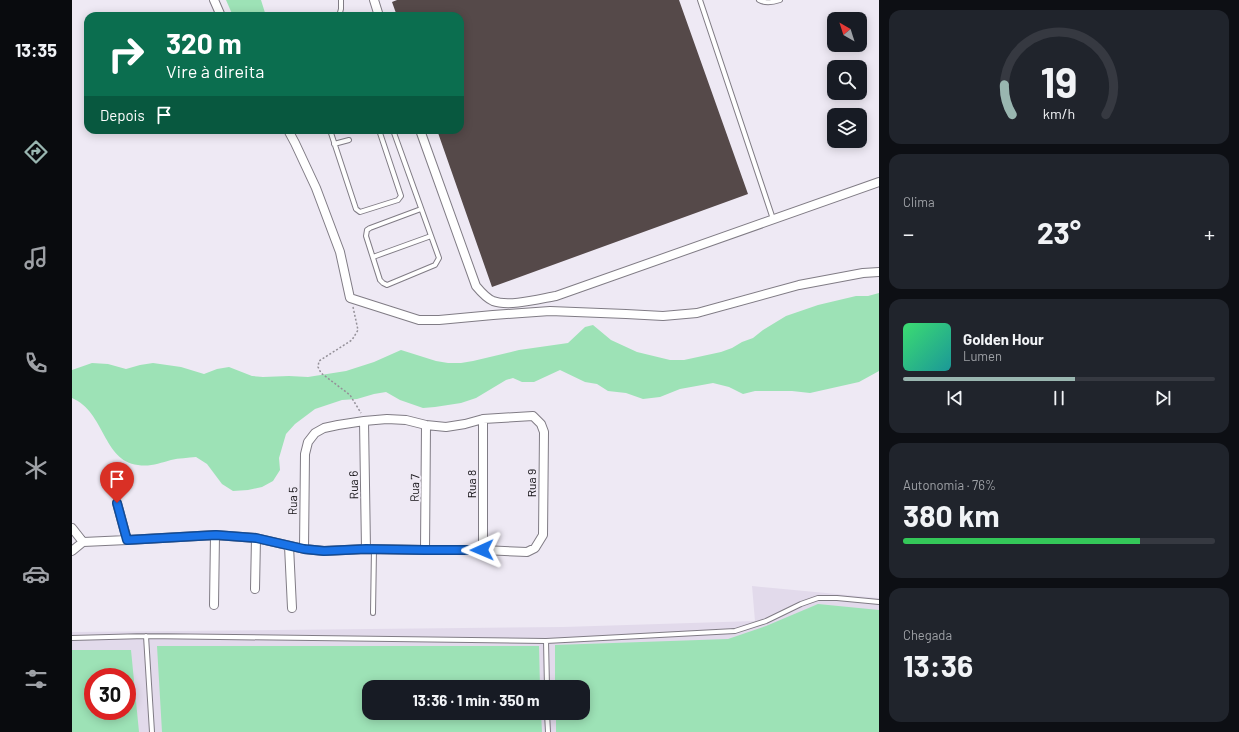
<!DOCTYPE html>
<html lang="pt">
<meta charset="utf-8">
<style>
:root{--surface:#171b24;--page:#20242c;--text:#f1f3f6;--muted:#9ea1a6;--line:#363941;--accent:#99b6b0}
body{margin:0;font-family:Barlow,sans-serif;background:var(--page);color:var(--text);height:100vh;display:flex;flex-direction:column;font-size:15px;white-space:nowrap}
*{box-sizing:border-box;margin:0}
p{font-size:13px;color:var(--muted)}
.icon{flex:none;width:22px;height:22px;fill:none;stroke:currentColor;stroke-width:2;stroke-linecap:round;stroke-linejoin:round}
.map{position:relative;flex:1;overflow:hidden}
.details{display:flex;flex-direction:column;gap:10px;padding:10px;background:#0d0f14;width:360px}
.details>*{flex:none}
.top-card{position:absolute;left:12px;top:12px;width:380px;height:122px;border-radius:12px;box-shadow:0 2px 10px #0003;background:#0b6e4f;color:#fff;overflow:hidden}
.needle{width:26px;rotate:321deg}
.buttons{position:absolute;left:755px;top:12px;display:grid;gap:8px}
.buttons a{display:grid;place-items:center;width:40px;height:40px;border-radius:8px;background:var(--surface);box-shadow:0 2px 10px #0003;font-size:20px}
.speed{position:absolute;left:12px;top:668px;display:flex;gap:8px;font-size:20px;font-weight:700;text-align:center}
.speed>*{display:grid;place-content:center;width:52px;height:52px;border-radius:50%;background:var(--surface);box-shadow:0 2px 10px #0003;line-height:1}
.speed .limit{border:6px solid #d22;background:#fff;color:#111}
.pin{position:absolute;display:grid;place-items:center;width:34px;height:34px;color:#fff;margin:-41px -17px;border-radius:50% 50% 50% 0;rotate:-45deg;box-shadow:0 0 4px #0007}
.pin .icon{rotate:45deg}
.me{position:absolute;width:44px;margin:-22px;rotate:269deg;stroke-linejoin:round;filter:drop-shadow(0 0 3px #0008)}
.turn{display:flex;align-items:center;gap:14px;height:84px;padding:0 16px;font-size:18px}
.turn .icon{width:52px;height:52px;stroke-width:2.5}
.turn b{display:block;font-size:28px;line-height:34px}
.then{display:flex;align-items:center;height:38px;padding:0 16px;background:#0003;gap:8px;font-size:15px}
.big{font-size:30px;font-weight:700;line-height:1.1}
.details .widget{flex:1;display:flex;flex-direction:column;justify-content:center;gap:6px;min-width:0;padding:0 14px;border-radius:12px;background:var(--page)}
.details .dial{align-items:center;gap:0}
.dial svg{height:104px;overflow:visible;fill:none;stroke:var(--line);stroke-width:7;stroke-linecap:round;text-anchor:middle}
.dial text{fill:var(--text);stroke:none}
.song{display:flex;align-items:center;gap:12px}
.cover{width:48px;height:48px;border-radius:6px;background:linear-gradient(135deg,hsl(140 70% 55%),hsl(180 70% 35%))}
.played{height:4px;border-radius:2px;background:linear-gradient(90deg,var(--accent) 55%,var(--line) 55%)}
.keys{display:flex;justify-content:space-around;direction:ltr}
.heat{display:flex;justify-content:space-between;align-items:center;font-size:22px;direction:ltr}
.charge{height:6px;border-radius:3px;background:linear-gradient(90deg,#34c759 76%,var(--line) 0)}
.trip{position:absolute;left:290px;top:680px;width:228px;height:40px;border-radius:12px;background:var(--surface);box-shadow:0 2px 10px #0003;font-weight:700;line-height:40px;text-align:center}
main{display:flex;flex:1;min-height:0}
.tabs{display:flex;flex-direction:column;width:72px;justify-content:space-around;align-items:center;background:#090b0e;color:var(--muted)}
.tabs .icon{width:28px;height:28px}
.tabs .current{color:var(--accent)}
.tabs b{font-size:18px;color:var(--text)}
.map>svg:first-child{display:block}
.built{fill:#e2daeb;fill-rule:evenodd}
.green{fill:#9de2b6;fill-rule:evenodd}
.building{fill:#554949}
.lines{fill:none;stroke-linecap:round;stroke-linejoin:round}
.lane-casing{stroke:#807c85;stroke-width:6}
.street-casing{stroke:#807c85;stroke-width:10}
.path{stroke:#949098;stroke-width:1.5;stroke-dasharray:2 2;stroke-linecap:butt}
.lane{stroke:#fff;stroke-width:4}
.street{stroke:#fff;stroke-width:8}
.route-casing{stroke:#114b97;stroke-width:10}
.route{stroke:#1a73e8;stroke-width:7}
.labels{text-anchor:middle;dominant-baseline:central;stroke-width:4;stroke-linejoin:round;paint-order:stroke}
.street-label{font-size:12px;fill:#110f13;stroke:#eee9f4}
</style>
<main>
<nav class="tabs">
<b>13:35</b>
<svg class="icon current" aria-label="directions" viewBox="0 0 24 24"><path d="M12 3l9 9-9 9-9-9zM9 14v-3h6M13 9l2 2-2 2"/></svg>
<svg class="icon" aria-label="music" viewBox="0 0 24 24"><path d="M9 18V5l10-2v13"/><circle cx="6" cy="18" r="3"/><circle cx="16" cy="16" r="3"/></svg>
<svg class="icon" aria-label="phone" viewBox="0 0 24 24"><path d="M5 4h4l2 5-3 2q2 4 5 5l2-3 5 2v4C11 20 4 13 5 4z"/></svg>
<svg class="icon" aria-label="climate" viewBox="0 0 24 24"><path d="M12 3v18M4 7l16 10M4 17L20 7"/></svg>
<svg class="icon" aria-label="car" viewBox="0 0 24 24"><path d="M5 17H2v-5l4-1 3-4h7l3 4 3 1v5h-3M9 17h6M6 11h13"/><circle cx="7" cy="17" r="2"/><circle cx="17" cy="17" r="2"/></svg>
<svg class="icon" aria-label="filters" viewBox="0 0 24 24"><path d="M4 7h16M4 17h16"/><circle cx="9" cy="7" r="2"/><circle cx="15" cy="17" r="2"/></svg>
</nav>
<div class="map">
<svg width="807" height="732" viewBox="0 0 807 732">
<rect width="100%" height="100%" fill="#eee9f4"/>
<path class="built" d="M680,586l127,12v134h-807v-100l491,-5 192,-6zM21,677h34v34h-34zM297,687h214v26h-214z"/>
<path class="green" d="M154,0h35l5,16h-33z
M807,293v78l-20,11 -49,11 -18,-2h-37l-12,3 -14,-7 -16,-4 -33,6 -20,8 -17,2 -17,-6 -18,-2 -11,-7 -12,-2 -25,-12 -26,12h-12l-9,-4 -7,2 -30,18 -15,5 -26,4 -12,1 -23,-8 -14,-8 -12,2 -17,5 -15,1 -27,9 -20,15 -9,10 -7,24 1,12 -7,11 -11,6 -14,3 -15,1 -11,-7 -15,-20 -11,-7c-8,1 -17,1 -25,3 -11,3 -21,7 -33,5 -35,-4 -33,-53 -66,-67v-28l20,-7 16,1 18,5 14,-4 13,-2 28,4 23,7 13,-5 12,-2 23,9 11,1 26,-1 19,1 38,-6 28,-9 27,-12 35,11 12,2h13l12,-2 46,-11 49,-7 17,-16 8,-2 18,15 26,12 33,8h14l37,-8 11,-4 10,-6 11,-4 10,-8 23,-14 32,-11 38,-9h12z
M746,604l61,6v122h-323v-19h27v-26h-28v-42l173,-6 38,-13z
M85,646h382l1,41h-171v26h172l1,19h-380z
M0,650h59l8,82h-67zM21,677h34v34h-34z"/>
<path class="building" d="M325,0h282l69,194 -256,93 -55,-157h23v-114h-63l-5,-14z"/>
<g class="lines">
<defs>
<path id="lane" d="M628,0l73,219
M687,0c7,4 15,2 21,0
M267,16l2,-7v-9
M258,130l26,79 4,3 38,-12 3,-4 -22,-66
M321,130l46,128 -4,7 -48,20 -4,-2 -3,-3 -14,-44 1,-6 3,-2 51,-19
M262,144l15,-4
M301,257l58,-21
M301,613l1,-64
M74,636l6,96
M0,638l74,-2 400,5 189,-10 31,-10 35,-17 17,-6h19l42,4
M474,641l1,46
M475,713l1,19"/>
<path id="street" d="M142,0l7,16
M302,0l5,16
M216,130l7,13 21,45 24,64 10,46 69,22h20l54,-5 57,-4 76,3 37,2 34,-3 102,-28 64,-12 16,-1
M348,130l56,156c5,6 10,12 17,15 16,6 46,-2 63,-5l323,-114
M292,421l2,128
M45,503l10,37
M0,528l11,14
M11,542l44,-2 88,-5 41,3 48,11 20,2 42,-2 59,1h58l44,2 8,-4 8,-13 1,-103 -3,-8 -8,-8 -50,3 -18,5 -19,3 -20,-2 -20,-5 -19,-1 -23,2 -26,4 -14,3 -9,5 -7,9 -3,12 -1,95
M217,546l3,62
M353,550l1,-125
M411,550v-131
M0,551l11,-9
M183,589l1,-51
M142,605l1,-70"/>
</defs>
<use href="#lane" class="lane-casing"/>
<use href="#street" class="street-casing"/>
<path class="path" d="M281,307l5,23 -6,10 -33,21 -1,6 3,6 29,22 11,18"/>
<use href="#lane" class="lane"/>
<use href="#street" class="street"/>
</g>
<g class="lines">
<defs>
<path id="route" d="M45,503l10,37 89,-5 40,3 48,11 20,2 42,-2 59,1h57"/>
</defs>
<use href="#route" class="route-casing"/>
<use href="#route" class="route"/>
</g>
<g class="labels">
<g class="street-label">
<text transform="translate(459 483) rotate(-90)">Rua 9</text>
<text transform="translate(399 484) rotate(-90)">Rua 8</text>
<text transform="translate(281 485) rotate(-91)">Rua 6</text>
<text transform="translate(342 488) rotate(-89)">Rua 7</text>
<text transform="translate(220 501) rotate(-89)">Rua 5</text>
</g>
</g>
</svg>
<div class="buttons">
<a><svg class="needle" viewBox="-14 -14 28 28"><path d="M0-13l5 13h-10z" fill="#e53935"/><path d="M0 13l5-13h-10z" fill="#9ea1a6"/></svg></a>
<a><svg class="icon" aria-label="search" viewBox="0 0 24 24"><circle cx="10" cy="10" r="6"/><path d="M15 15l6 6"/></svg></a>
<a><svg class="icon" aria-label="layers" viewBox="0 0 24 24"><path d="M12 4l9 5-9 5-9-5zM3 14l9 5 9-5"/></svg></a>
</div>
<div class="speed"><div class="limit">30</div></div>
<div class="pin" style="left:45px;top:503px;background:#d93025"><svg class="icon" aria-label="arrive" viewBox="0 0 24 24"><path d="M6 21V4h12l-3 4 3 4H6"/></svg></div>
<svg class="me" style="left:410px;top:550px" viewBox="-20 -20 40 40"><path d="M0-17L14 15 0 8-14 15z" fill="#1a73e8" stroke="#fff" stroke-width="4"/></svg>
<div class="trip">13:36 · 1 min · 350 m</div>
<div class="top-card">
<div class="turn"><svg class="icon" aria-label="right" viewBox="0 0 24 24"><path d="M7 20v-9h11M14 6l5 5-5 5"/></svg><div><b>320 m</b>Vire à direita</div></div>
<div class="then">Depois<svg class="icon" aria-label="arrive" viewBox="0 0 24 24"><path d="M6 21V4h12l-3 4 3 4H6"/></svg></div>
</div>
</div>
<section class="details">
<div class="widget dial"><svg viewBox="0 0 100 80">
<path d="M14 69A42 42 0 1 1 86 69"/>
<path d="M14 69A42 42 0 0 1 8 46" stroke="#99b6b0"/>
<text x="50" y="56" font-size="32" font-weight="700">19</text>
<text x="50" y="72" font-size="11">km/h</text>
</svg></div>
<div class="widget"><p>Clima</p>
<div class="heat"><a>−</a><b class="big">23°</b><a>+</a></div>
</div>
<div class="widget">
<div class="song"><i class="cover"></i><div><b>Golden Hour</b><p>Lumen</p></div></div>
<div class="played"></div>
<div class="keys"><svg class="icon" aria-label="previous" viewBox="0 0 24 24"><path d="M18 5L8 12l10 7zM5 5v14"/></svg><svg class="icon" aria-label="pause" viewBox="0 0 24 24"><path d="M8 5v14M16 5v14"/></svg><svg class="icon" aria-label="next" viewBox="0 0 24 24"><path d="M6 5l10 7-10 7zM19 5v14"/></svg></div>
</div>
<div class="widget"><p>Autonomia · 76%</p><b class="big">380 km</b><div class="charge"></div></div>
<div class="widget"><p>Chegada</p><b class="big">13:36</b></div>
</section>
</main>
